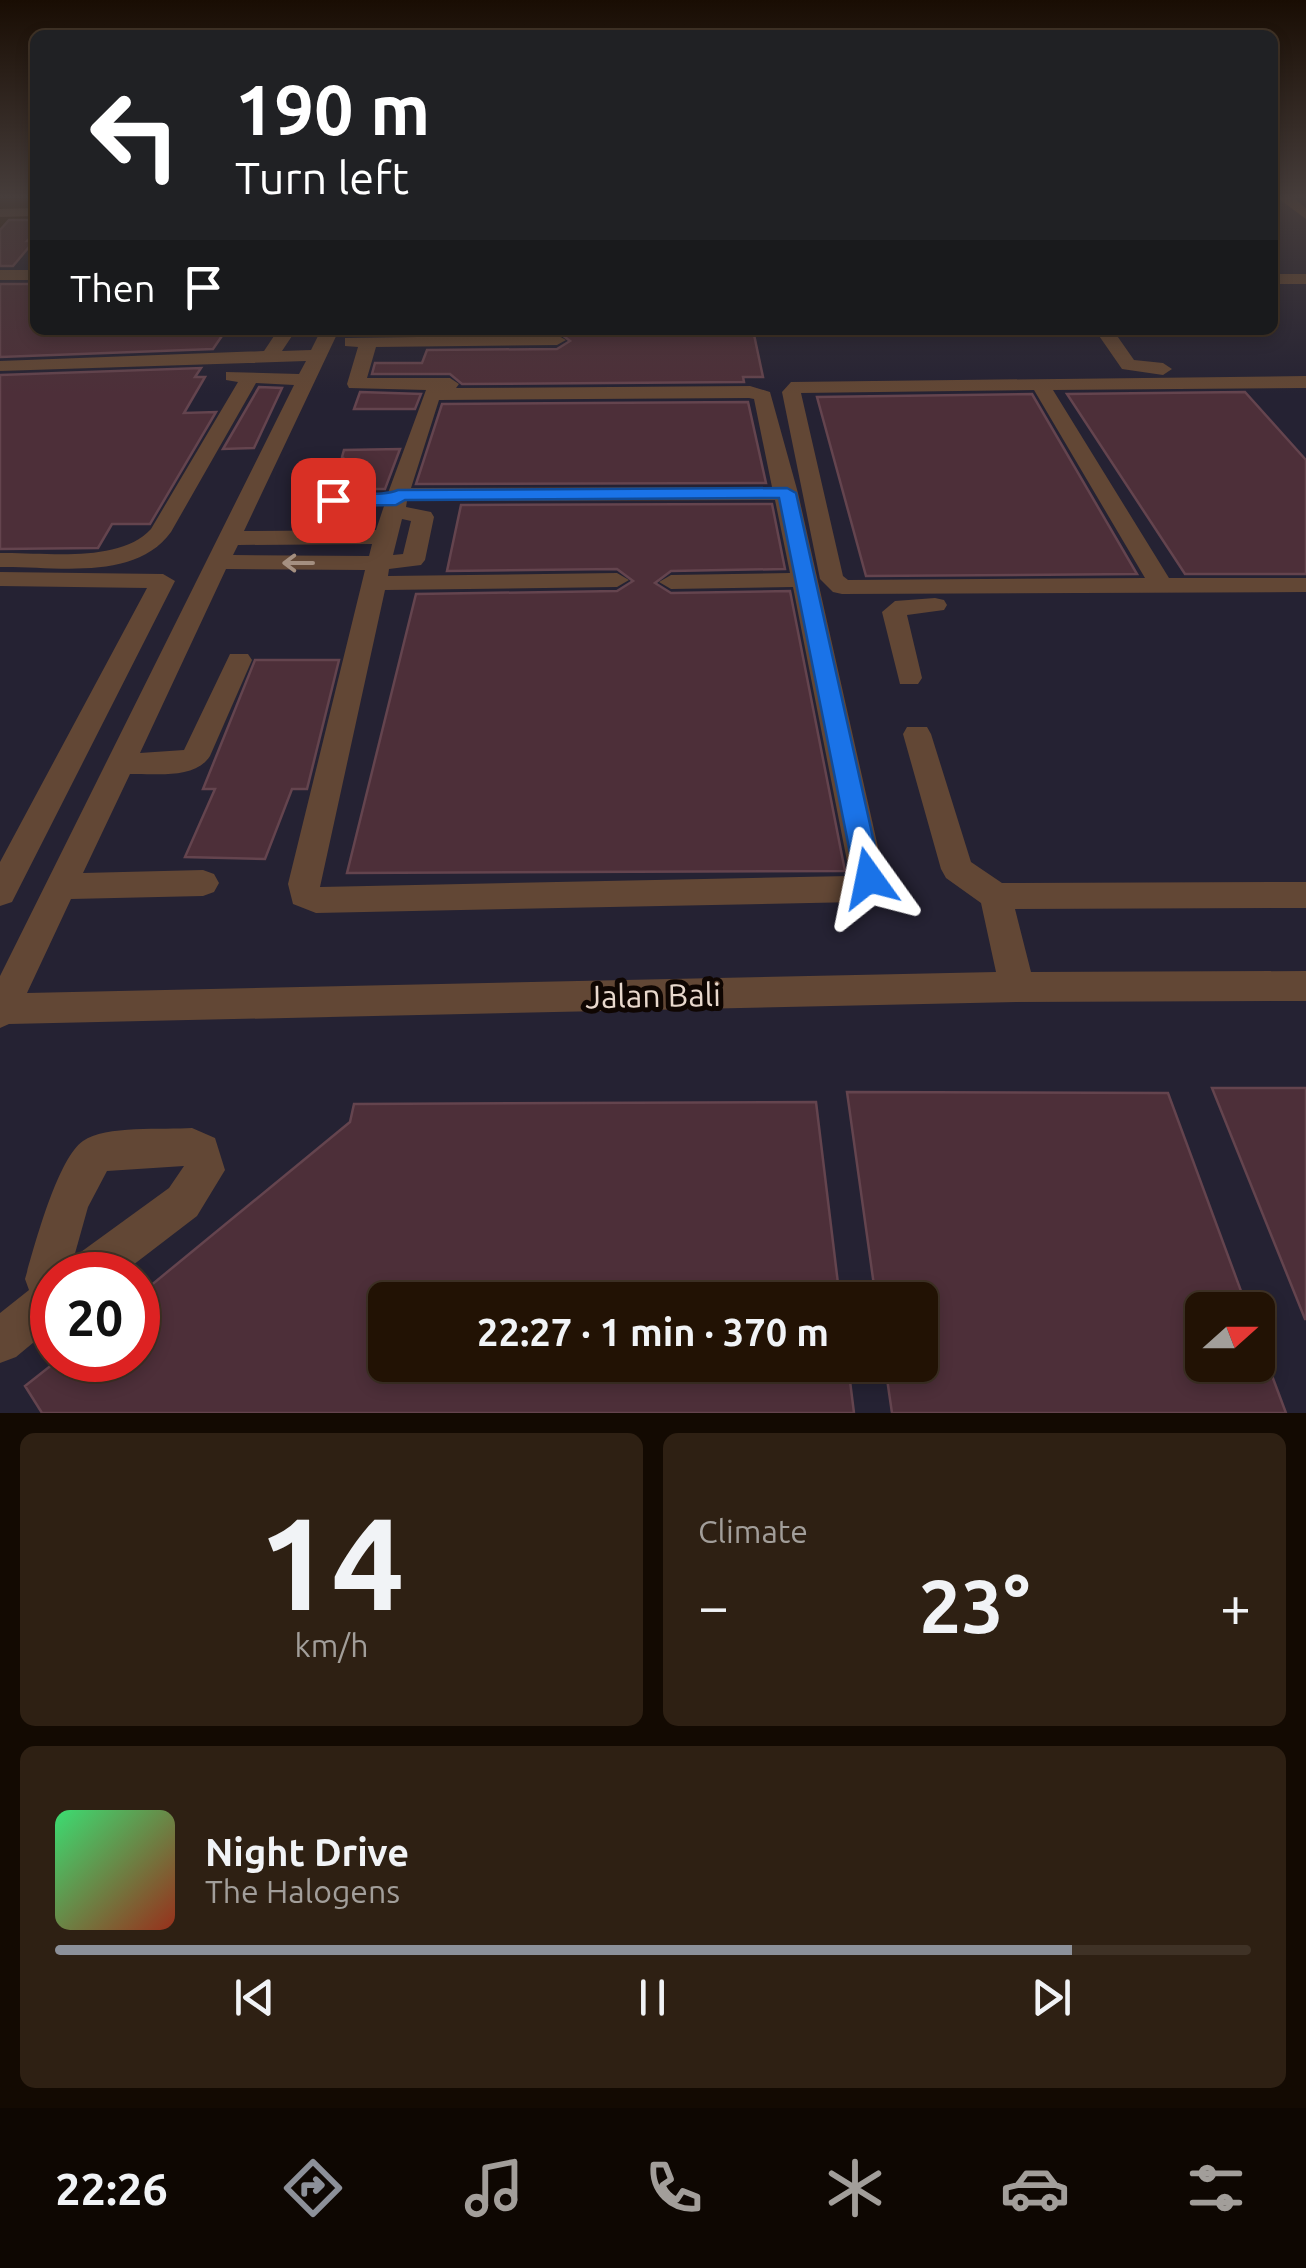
<!DOCTYPE html>
<meta charset="utf-8">
<style>
:root{--surface:#221204;--page:#2e2013;--text:#f1f3f6;--muted:#a29e9a;--line:#3f3226;--accent:#8c9099}
body{margin:0;font-family:Ubuntu,sans-serif;background:var(--page);color:var(--text);height:100vh;display:flex;flex-direction:column;font-size:38px;white-space:nowrap}
*{box-sizing:border-box;margin:0}
p{font-size:32px;color:var(--muted)}
.icon{flex:none;width:55px;height:55px;fill:none;stroke:currentColor;stroke-width:2;stroke-linecap:round;stroke-linejoin:round}
.map{position:relative;height:1413px;overflow:hidden}
.panel{display:flex;flex-direction:column;gap:20px;padding:20px;background:#130a02;flex:1}
.panel>*{flex:none}
.hud{position:absolute;left:30px;top:30px;width:1248px;height:305px;border-radius:15px;box-shadow:0 5px 15px #0003,0 0 0 2px var(--line);background:#202124;color:#fff;overflow:hidden}
.needle{width:65px;rotate:69deg}
.buttons{position:absolute;left:1185px;top:1292px;display:grid;gap:20px}
.buttons a{display:grid;place-items:center;width:90px;height:90px;border-radius:15px;background:var(--surface);box-shadow:0 5px 15px #0003,0 0 0 2px var(--line);font-size:50px}
.speed{position:absolute;left:30px;top:1252px;display:flex;gap:20px;font-size:50px;font-weight:700;text-align:center}
.speed>*{display:grid;place-content:center;width:130px;height:130px;border-radius:50%;background:var(--surface);box-shadow:0 5px 15px #0003,0 0 0 2px var(--line);line-height:1}
.speed .limit{border:15px solid #d22;background:#fff;color:#111}
.pin{position:absolute;display:grid;place-items:center;width:85px;height:85px;color:#fff;margin:-42px;border-radius:20px;box-shadow:0 5px 15px #0006}
.me{position:absolute;width:110px;margin:-55px;rotate:348deg;stroke-linejoin:round;filter:drop-shadow(0 0 8px #0008)}
.turn{display:flex;align-items:center;gap:35px;height:210px;padding:0 40px;font-size:45px}
.turn .icon{width:130px;height:130px;stroke-width:2.5}
.turn b{display:block;font-size:70px;line-height:85px}
.then{display:flex;align-items:center;height:95px;padding:0 40px;background:#0003;gap:20px;font-size:38px}
.big{font-size:75px;font-weight:600;line-height:1.1}
.panel .tile{flex:1;display:flex;flex-direction:column;justify-content:center;gap:15px;min-width:0;padding:0 35px;border-radius:15px;background:var(--page)}
.panel .dial{align-items:center;gap:0}
.dial b{font-size:130px;line-height:1}
.song{display:flex;align-items:center;gap:30px}
.cover{width:120px;height:120px;border-radius:15px;background:linear-gradient(135deg,hsl(140 70% 55%),hsl(10 70% 35%))}
.played{height:10px;border-radius:5px;background:linear-gradient(90deg,var(--accent) 85%,var(--line) 85%)}
.keys{display:flex;justify-content:space-around;direction:ltr}
.heat{display:flex;justify-content:space-between;align-items:center;font-size:55px;direction:ltr}
.panel .tiles{flex:1;display:grid;gap:20px;grid-template-columns:1fr 1fr}
.tile:last-child{grid-column:span 2}
.trip{position:absolute;left:368px;top:1282px;width:570px;height:100px;border-radius:15px;background:var(--surface);box-shadow:0 5px 15px #0003,0 0 0 2px var(--line);font-weight:600;line-height:100px;text-align:center}
.dock{display:flex;height:160px;justify-content:space-around;align-items:center;background:#0e0702;color:var(--muted)}
.dock .icon{width:70px;height:70px}
.dock .selected{color:var(--accent)}
.dock b{font-size:45px;color:var(--text)}
.map>svg:first-child{display:block}
.industrial{fill:#252233;fill-rule:evenodd}
.building{fill:#4d2f39;stroke:#64444e;stroke-width:2.5}
.lines{fill:none;stroke-linecap:round;stroke-linejoin:round}
.minor{fill:#624735;fill-rule:evenodd}
.oneway{stroke:#a59081}
.route{fill:#1a73e8;stroke:#114b97;stroke-width:2.5}
.labels{text-anchor:middle;dominant-baseline:central;stroke-width:10;stroke-linejoin:round;paint-order:stroke}
.near-street-label{font-size:32px;fill:#e8d8cd;stroke:#0f0602}
</style>
<div class="map">
<svg width="1306" height="1413" viewBox="0 0 1306 1413">
<rect width="100%" height="100%" fill="#2e1806"/>
<path class="industrial" d="M1273,196h33v1217h-1306v-1151l14,-1 21,-20v89h1237zM52,1275h86v85h-86zM385,1300h535v65h-535zM1202,1310h56v55h-56z"/>
<path class="building" d="M9,220h26v13l-8,8h7l-21,25h-13v-36z
M0,284h35v46h191l-13,19 -213,8z
M449,330h304l10,47h-20l1,5 -282,2 -12,-10h-78l3,-11h47l5,-13 130,-1 13,-8 -13,-10z
M201,368l-6,9h10l-21,36 32,-1 -66,112h-38l-14,24 -98,1v-174z
M259,387l23,1 -28,60 -31,1z
M360,392l61,2 -6,15h-61z
M1245,392l61,68v114h-121l-118,-180z
M1032,394l105,180 -271,2 -49,-179z
M748,402l18,81 -350,1 26,-80z
M400,449l-15,40h-39l5,-24 -9,-8 2,-7z
M772,504l13,65 -114,2 -16,12 16,10 119,-2 55,280 -498,2 69,-279 201,-3 16,-10 -16,-12 -170,2 14,-66z
M255,660h84l-32,129h-15l-27,70 -80,-2 30,-68h-12z
M1212,1088h94v231h-1z
M847,1092l321,1 80,217h-46v55h66l18,48h-394l-7,-48h35v-65h-44z
M816,1102l24,198h-455v65h463l6,48h-812l-17,-27 33,-26h80v-64l212,-174 4,-18z"/>
<g class="lines">
<path class="minor" d="M1275,196h16l15,12v11z
M35,208v8l-35,1v-8z
M0,270h35v10h-35z
M1272,274h34v10h-34z
M278,330h18l-14,21 29,-1 10,-20h18l-95,201 132,-1 8,-24 -64,-2 -3,-5 10,-35 10,-6 10,6 -6,29h47l38,-103 -77,-2 -2,-4 11,-37 -13,-1v-8l212,-3 9,5 -9,5 -181,2 -9,31h83l9,6 -3,4 294,-2 20,6 28,101 87,385 -16,20 -11,4 -542,11 -23,-9 -5,-20 77,-314 -139,-1 -86,184 44,-3 46,-96h18l4,6 -42,96c-15,24 -55,17 -80,18l-47,99 120,-3 11,4 5,9 -5,9 -11,4 -132,3 -44,94 969,-21 -15,-69 -35,-25 -5,-9 -38,-135 4,-7h20l4,7 40,128 31,21 304,-1v26l-291,1 16,63 275,-1v30l-289,1 -1008,22 -9,4v-52l294,-591 -38,-2 -85,149c-36,50 -116,34 -171,35v-14c45,-1 119,11 151,-24l87,-147 -12,-2v-8l73,2 7,-13 -306,10v-10l264,-10zM749,398l5,1 18,88 -361,1 28,-88zM775,500l15,73 -119,2 -12,7 12,7 122,-2 57,289 -530,11 65,-297 232,-3 12,-7 -12,-7 -229,3 1,-7 32,-4 4,-5 9,-43 -3,-5 -25,-5 1,-6zM402,519l9,2 -8,33 -10,1zM372,544l-3,12 -136,-1 5,-10z
M1095,330h18l21,30 29,3 9,6 -9,6 -41,-6z
M1306,376v12l-253,2 116,188h137v14l-464,2 -9,-2 -13,-13 -38,-187 9,-10zM1034,390l111,188 -297,2 -5,-4 -42,-183z
M0,572l163,2 12,7 -163,321 -12,4v-44l147,-274 -147,-2z
M935,598l9,2 3,5 -3,5 -37,5 15,63 -4,6h-18l-18,-72 13,-11z
M192,1128l23,10 10,32 -28,46 -77,59h-68v52l-36,30 -16,6v-50l29,-23 -4,-11c9,-31 32,-120 58,-138 22,-16 81,-11 109,-13zM184,1166l-15,22 -95,69 14,-50 19,-36z"/>
</g>
<defs><path id="oneway-shaft" d="M-6 0H5M1.5-3L5.5 0L1.5 3" fill="none" stroke-width="1.6" stroke-linecap="round" stroke-linejoin="round" transform="scale(2.5)"/></defs>
<use class="oneway" href="#oneway-shaft" transform="translate(298 563) rotate(-180)"/>
<linearGradient id="sky" x2="0" y2="1"><stop stop-color="#190d03"/><stop offset="0.5" stop-color="#463d3b"/><stop offset="1" stop-color="#463d3b" stop-opacity="0"/></linearGradient>
<rect width="1306" height="394" fill="url(#sky)"/>
<path class="route" d="M787,488l9,5 86,385 -4,7 -9,3 -10,-3 -4,-7 -76,-380 -374,2 -9,5 -63,1 -9,-6c19,-13 53,-1 74,-10z"/>
<g class="labels">
<g class="near-street-label">
<text transform="translate(653 995) rotate(-1)">Jalan Bali</text>
</g>
</g>
</svg>
<div class="buttons">
<a><svg class="needle" viewBox="-14 -14 28 28"><path d="M0-13l5 13h-10z" fill="#e53935"/><path d="M0 13l5-13h-10z" fill="#a29e9a"/></svg></a>
</div>
<div class="speed"><div class="limit">20</div></div>
<div class="pin" style="left:333px;top:500px;background:#d93025"><svg class="icon" aria-label="arrive" viewBox="0 0 24 24"><path d="M6 21V4h12l-3 4 3 4H6"/></svg></div>
<svg class="me" style="left:869px;top:878px" viewBox="-20 -20 40 40"><path d="M0-17L14 15 0 8-14 15z" fill="#1a73e8" stroke="#fff" stroke-width="4"/></svg>
<div class="trip">22:27 · 1 min · 370 m</div>
<div class="hud">
<div class="turn"><svg class="icon" aria-label="left" viewBox="0 0 24 24"><path d="M17 20v-9H6M10 6l-5 5 5 5"/></svg><div><b>190 m</b>Turn left</div></div>
<div class="then">Then<svg class="icon" aria-label="arrive" viewBox="0 0 24 24"><path d="M6 21V4h12l-3 4 3 4H6"/></svg></div>
</div>
</div>
<section class="panel">
<div class="tiles">
<div class="tile dial"><b>14</b><p>km/h</p></div>
<div class="tile"><p>Climate</p>
<div class="heat"><a>−</a><b class="big">23°</b><a>+</a></div>
</div>
<div class="tile">
<div class="song"><i class="cover"></i><div><b>Night Drive</b><p>The Halogens</p></div></div>
<div class="played"></div>
<div class="keys"><svg class="icon" aria-label="previous" viewBox="0 0 24 24"><path d="M18 5L8 12l10 7zM5 5v14"/></svg><svg class="icon" aria-label="pause" viewBox="0 0 24 24"><path d="M8 5v14M16 5v14"/></svg><svg class="icon" aria-label="next" viewBox="0 0 24 24"><path d="M6 5l10 7-10 7zM19 5v14"/></svg></div>
</div>
</div>
</section>
<nav class="dock">
<b>22:26</b>
<svg class="icon selected" aria-label="directions" viewBox="0 0 24 24"><path d="M12 3l9 9-9 9-9-9zM9 14v-3h6M13 9l2 2-2 2"/></svg>
<svg class="icon" aria-label="music" viewBox="0 0 24 24"><path d="M9 18V5l10-2v13"/><circle cx="6" cy="18" r="3"/><circle cx="16" cy="16" r="3"/></svg>
<svg class="icon" aria-label="phone" viewBox="0 0 24 24"><path d="M5 4h4l2 5-3 2q2 4 5 5l2-3 5 2v4C11 20 4 13 5 4z"/></svg>
<svg class="icon" aria-label="climate" viewBox="0 0 24 24"><path d="M12 3v18M4 7l16 10M4 17L20 7"/></svg>
<svg class="icon" aria-label="car" viewBox="0 0 24 24"><path d="M5 17H2v-5l4-1 3-4h7l3 4 3 1v5h-3M9 17h6M6 11h13"/><circle cx="7" cy="17" r="2"/><circle cx="17" cy="17" r="2"/></svg>
<svg class="icon" aria-label="filters" viewBox="0 0 24 24"><path d="M4 7h16M4 17h16"/><circle cx="9" cy="7" r="2"/><circle cx="15" cy="17" r="2"/></svg>
</nav>
